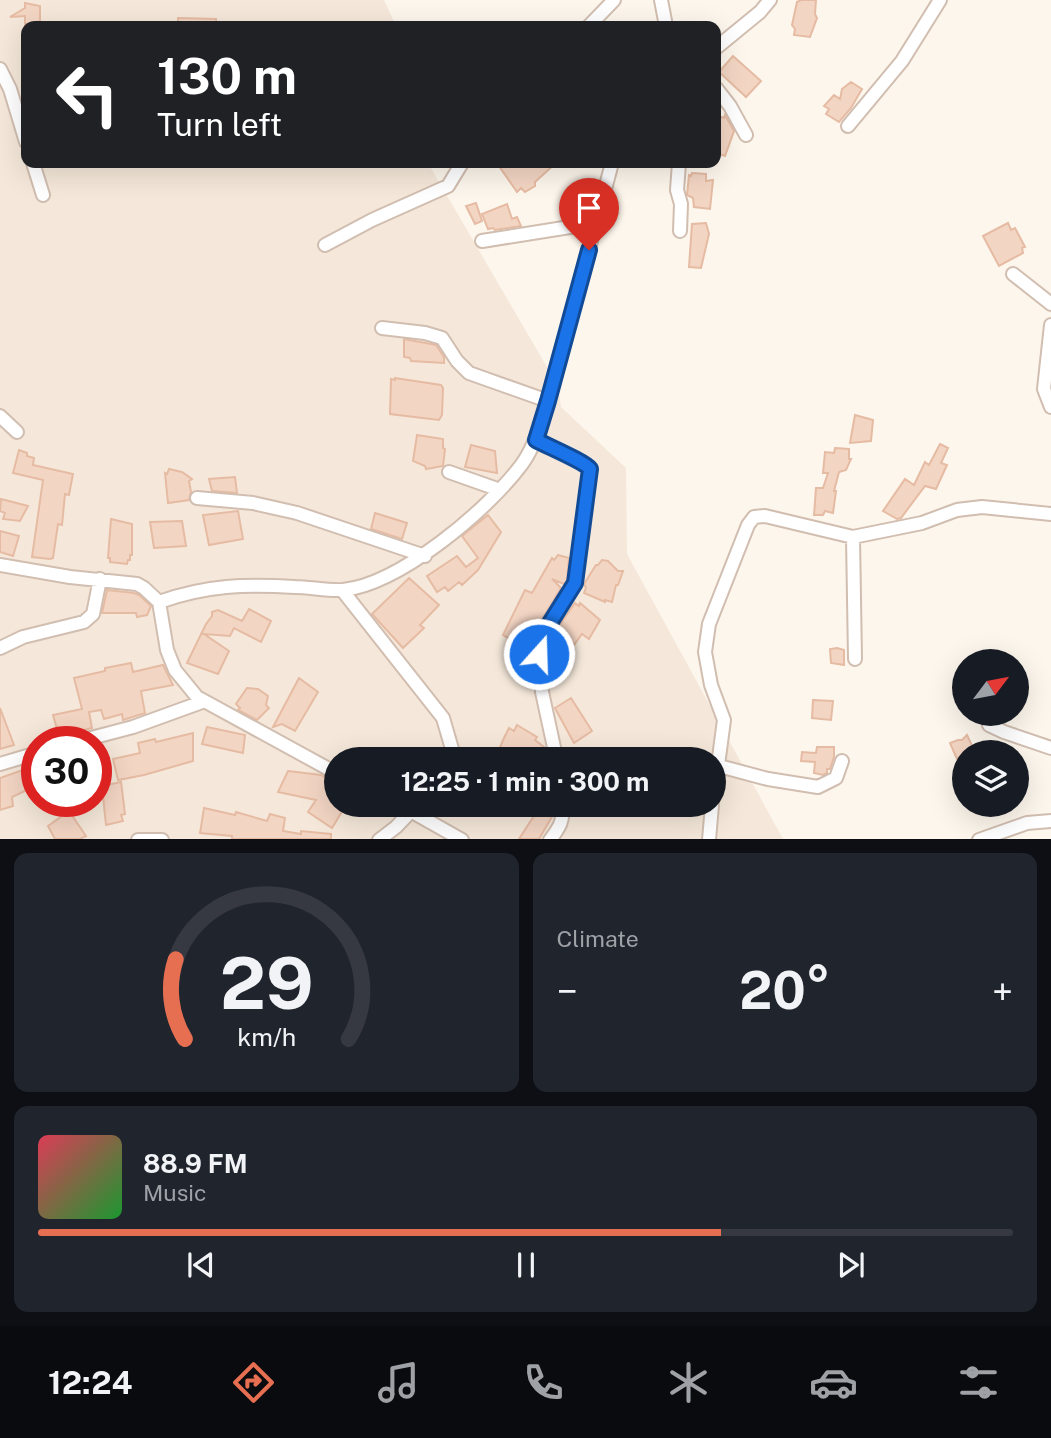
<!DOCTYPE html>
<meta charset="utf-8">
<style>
:root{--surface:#171b24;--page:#20242c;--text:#f1f3f6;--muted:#9ea1a6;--line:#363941;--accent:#e76f51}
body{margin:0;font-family:"Public Sans",sans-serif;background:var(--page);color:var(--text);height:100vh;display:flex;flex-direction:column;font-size:26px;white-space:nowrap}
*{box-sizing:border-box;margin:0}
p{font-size:23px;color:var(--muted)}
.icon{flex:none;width:38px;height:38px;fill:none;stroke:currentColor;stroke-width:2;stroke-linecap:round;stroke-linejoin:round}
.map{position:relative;height:839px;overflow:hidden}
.drawer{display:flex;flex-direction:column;gap:14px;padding:14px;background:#0d0f14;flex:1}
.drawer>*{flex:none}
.guide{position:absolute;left:21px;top:21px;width:700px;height:147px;border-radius:14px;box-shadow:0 7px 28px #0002;background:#202124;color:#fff;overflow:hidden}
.needle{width:46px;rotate:58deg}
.buttons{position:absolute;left:952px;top:649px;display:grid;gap:14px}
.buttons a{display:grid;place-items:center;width:77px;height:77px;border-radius:50%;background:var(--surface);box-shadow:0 7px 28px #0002;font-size:35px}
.speed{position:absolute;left:21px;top:726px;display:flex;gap:14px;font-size:35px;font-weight:700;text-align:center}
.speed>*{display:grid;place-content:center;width:91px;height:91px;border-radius:50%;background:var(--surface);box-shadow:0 7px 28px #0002;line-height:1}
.speed .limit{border:10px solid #d22;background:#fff;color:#111}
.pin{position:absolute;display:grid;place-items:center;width:60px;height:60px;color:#fff;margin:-72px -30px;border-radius:50% 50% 50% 0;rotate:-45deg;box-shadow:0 0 7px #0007}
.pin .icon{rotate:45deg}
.me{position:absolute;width:77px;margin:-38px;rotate:20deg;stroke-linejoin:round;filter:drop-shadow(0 0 5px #0008)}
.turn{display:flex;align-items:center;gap:24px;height:147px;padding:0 21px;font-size:32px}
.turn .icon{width:91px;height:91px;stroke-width:2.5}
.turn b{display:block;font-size:49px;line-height:60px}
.big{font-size:52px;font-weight:700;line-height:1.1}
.drawer .card{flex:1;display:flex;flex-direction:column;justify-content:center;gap:10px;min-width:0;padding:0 24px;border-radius:14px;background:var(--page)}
.drawer .dial{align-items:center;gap:0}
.dial svg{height:182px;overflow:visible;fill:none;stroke:var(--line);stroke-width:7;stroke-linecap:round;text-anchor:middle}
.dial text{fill:var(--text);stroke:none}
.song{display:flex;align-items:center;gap:21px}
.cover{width:84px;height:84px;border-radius:10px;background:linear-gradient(135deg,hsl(350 70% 55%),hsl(130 70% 35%))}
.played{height:7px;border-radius:4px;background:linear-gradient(90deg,var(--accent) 70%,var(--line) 70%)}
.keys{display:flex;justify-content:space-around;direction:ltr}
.heat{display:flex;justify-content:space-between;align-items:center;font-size:38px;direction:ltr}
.drawer .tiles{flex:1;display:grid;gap:14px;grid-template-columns:1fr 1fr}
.card:last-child{grid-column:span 2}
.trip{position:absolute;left:324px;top:747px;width:402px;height:70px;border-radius:35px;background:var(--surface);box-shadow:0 7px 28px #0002;font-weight:700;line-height:70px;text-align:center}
.tab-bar{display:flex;height:112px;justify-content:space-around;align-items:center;background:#090b0e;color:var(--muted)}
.tab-bar .icon{width:49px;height:49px}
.tab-bar .selected{color:var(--accent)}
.tab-bar b{font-size:32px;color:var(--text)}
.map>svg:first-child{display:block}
.residential{fill:#f5e8da;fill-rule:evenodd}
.building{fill:#f3d5c3;stroke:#e6bba3;stroke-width:2}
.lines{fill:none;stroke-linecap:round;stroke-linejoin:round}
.minor-casing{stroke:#d1beb0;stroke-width:16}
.minor{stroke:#fff;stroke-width:12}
.route-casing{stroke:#114b97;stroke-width:18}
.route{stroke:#1a73e8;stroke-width:12}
</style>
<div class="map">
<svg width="1051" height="840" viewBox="0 0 1051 840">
<rect width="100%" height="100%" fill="#fdf6ec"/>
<path class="residential" d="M0,0h384l12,26h-370v137h402l130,223 3,21 65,61 1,86 156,285h-783zM37,742h59v60h-59zM336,760h378v45h-378z"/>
<path class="building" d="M801,0h15l-1,14 2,4 -7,19 -16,-2 1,-6 -3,-4 5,-23z
M25,3l15,3v15l-15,4v-9l-15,1 15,-9z
M178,18l38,1v7h-38z
M733,56l28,25 -15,16 -27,-25z
M851,82l11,7 -11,19 -12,14 -13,-8 3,-5 -5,-3 10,-11 6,4 2,-10z
M716,115l8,3 1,-3 9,16 -9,25 -9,-3z
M502,163h54l-21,19v4l-10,6 -4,-4 -4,4 -18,-26z
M692,173l14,1v7l7,-1 -3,29 -16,-2 -1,-9 -6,-3 2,-20 2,1z
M476,203l6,18 -7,3 -9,-18z
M507,204l5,15 5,-2 4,9 -26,4 -2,-2 -5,1 -6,-15z
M706,223l3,11 -8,34 -12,-1 3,-43z
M1008,223l3,7 4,-2 10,19 -3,1 1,5 -24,13 -16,-30z
M404,339l32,6 8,12v6l-33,-2 -1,-3 -6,-1z
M395,378l46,7 2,3 -1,27 -3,5 -49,-6 1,-35 4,1z
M855,415l18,5 -2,21 -21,2z
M417,435l26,4v9l2,1 -2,17 -17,3 -1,-3 -12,-5z
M940,444l8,4 -7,15 6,2 -11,24 -11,-3 -24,32 -4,1 -14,-8 22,-32 9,6 11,-23 4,3z
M471,445l24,6 2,22 -32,-6z
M835,448l14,1v10h2l-5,11 -7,2 -5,19h2l-3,22 -8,-2 -2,4h-9l2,-27h7l5,-15h-5l2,-21 9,1z
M19,450l8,3v3l7,2 -1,7 40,9 -4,21 -4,-1 -3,31 -4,-1 -5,34 -3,1 -18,-2 11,-77 -30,-7z
M169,469l13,3 10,7 -3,2 2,11 -2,8 -21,3 -3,-30 2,1z
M235,477l2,16 -25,-2 -3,-12z
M1,499l27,7 -8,15 -17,-2 2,-6 -5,-2z
M238,511l5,28 -34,6 -6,-30z
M375,513l32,10 -5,16 -31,-10z
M488,515l13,17 -23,38 -16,15 -3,-3 -11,9 -3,-4 -8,5 -10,-16 30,-20 9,11 12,-9 -16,-22z
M111,519l21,5v31h-2v5h-2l-1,4 -17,-2v-4h-2z
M182,521l4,25 -32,2 -4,-26z
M0,531l19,5 -6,20 -13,-4z
M558,555l11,3 -2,22 -3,4 -12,-5 9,9 -36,59 -22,-12 22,-45 7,3 20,-35 2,2z
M602,560l6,1 10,10h5l-5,14h-2l-4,17 -7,-2v2l-21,-9 2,-5 -2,-4 12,-19h2z
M409,578l30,27 -19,20 4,3 -21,20 -31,-34z
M107,590l27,3 5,2 12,11 -4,9 -10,2 -1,-4h-34z
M575,603l4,3 1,-3 20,17 -11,19 -7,-5 -8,11 -18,-10 2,-8z
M249,609l22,12 -10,21 -27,-14 -4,8 -26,-2 25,17 -11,23 -31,-11 19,-39 6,-8v-4l6,-2 24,11z
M837,648l7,2v15l-13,-2 -1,-14z
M131,663l2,9 30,-7 10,20 -32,6 4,22 -22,7 -1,-6 -18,5 -3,-9 -12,2 3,16 -33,8 -6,-21 29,-6 -8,-31 31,-7v-3z
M299,678l19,14 -23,39 -13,-7 -9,3z
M247,688l11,1 10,7 -2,9 3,3 -12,12 -19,-10 2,-2 -4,-4z
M571,698l21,33 -18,12 -19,-35z
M813,700l20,1 -2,19 -19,-2z
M0,708l14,37 -14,4z
M517,725l20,12 -2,3 9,7 -1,4h2l-3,9h-43l2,-6 -3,-2 6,-14 5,-10 5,3z
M207,727l38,8 -2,18 -41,-9z
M193,733v28l-49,14 -26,5 -5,-21 27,-6 -2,-10 17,-4 1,3z
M967,735l8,17h-11v7h-7l-7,-16 8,-3h4z
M817,747h17v10l-4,12h-3v4l-4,2 -9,-2 1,-11 -14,-1 1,-9 14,1z
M37,765v20l-25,12 1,9 -13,4v-32z
M288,771l33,4 15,7v23h10l-14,23 -24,-16 8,-12 -38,-8z
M121,782l4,32 -4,1 2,6 -17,4 -4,-39z
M449,805h29l-7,11h-5z
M541,805h6l6,4v6l-14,24h-20z
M204,808l31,7 1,-3 31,9 3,-7 15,4 -2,13 18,3v-3l30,3v5h-99v-3l-32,-3z
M69,811l17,25 -6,3h-25l-7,-13z"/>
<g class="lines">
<defs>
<path id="minor" d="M661,0l5,26
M589,26l25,-26
M716,48l44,-36 10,-12
M0,69l10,20 16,53
M716,88l14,18 16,29
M848,126l54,-65 38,-61
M33,163l10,32
M679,163l-2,27 4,14 -1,27
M482,241l113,-18
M325,245l47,-25 76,-34 14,-23
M1013,274l38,30
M1051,325l-7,64 7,18
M382,328l43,5 17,5 15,23 12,12 79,28
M0,416l17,16
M536,440c11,6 49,22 54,29l-15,114 -30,48 -6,23 3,38 13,60 -2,8
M449,472l51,18
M197,498l56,5 44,10 128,43
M853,537l2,122
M0,565l70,12 67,7 7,4 15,14 8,48 8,20 22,27 139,76
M342,590l101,128 9,31 -4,11
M159,602c48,-17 86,-18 136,-15 15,0 32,4 48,3 57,-6 145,-80 179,-126 13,-18 19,-41 26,-63l64,-238
M0,648l23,-11 61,-15 9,-8 7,-35
M989,725l15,7 47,16
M76,742l57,-15 69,-25
M0,764l37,-11
M719,766l49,13 50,8 18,-9 6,-17
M714,795l10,-75 -13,-35 -6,-33 4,-28 39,-99 6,-8 11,-1 88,21 69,-14 35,-13 25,-3 69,7
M400,805l62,35
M138,840h24
M379,840l17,-13 21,-22
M550,840c9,-12 15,-20 11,-35
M709,840l3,-35
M979,840l48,-17 24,-2"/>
</defs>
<use href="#minor" class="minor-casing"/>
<use href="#minor" class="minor"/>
</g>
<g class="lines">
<defs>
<path id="route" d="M539,654l6,-23 30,-48 15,-114c-5,-7 -43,-23 -54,-29l12,-39 41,-151"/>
</defs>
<use href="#route" class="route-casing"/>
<use href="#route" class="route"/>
</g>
</svg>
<div class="buttons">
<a><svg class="needle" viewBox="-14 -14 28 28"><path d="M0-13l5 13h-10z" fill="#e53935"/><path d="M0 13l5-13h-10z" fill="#9ea1a6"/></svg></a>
<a><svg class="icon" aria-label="layers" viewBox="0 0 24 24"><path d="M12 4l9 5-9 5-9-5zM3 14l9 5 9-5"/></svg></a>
</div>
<div class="speed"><div class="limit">30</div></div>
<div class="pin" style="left:589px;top:250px;background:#d93025"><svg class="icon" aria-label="arrive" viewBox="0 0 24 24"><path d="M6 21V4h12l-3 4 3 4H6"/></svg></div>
<svg class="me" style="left:539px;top:654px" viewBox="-20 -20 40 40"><circle r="17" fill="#1a73e8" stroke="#fff" stroke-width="3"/><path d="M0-11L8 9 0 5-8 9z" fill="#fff"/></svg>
<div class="trip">12:25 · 1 min · 300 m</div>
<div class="guide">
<div class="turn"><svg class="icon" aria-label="left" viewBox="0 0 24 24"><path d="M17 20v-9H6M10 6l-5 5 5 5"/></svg><div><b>130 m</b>Turn left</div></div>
</div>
</div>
<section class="drawer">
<div class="tiles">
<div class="card dial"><svg viewBox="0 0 100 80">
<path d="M14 69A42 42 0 1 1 86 69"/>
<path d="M14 69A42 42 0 0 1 10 34" stroke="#e76f51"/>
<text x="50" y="56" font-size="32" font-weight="700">29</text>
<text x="50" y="72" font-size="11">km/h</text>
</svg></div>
<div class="card"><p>Climate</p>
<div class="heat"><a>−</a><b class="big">20°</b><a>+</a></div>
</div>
<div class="card">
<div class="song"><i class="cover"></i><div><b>88.9 FM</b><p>Music</p></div></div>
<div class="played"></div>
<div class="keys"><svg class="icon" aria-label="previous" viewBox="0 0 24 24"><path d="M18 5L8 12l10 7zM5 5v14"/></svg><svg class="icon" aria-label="pause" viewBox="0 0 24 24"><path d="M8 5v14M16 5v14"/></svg><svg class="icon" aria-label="next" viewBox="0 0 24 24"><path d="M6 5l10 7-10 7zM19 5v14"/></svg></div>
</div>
</div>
</section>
<nav class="tab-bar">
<b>12:24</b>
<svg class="icon selected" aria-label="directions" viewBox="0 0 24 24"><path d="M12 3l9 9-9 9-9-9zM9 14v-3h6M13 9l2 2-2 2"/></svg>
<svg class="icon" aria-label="music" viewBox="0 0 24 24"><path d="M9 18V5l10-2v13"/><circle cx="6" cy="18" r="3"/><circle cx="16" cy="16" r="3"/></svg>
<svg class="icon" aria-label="phone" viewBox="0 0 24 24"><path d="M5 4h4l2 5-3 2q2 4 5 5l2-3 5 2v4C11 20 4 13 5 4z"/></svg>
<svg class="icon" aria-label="climate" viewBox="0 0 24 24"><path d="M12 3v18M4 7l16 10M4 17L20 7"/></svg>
<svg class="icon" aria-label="car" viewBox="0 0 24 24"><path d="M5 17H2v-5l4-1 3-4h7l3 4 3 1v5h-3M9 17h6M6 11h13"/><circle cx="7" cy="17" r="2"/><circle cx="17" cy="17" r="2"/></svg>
<svg class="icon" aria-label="filters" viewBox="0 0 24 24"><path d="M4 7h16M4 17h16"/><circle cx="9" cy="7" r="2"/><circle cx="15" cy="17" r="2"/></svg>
</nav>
